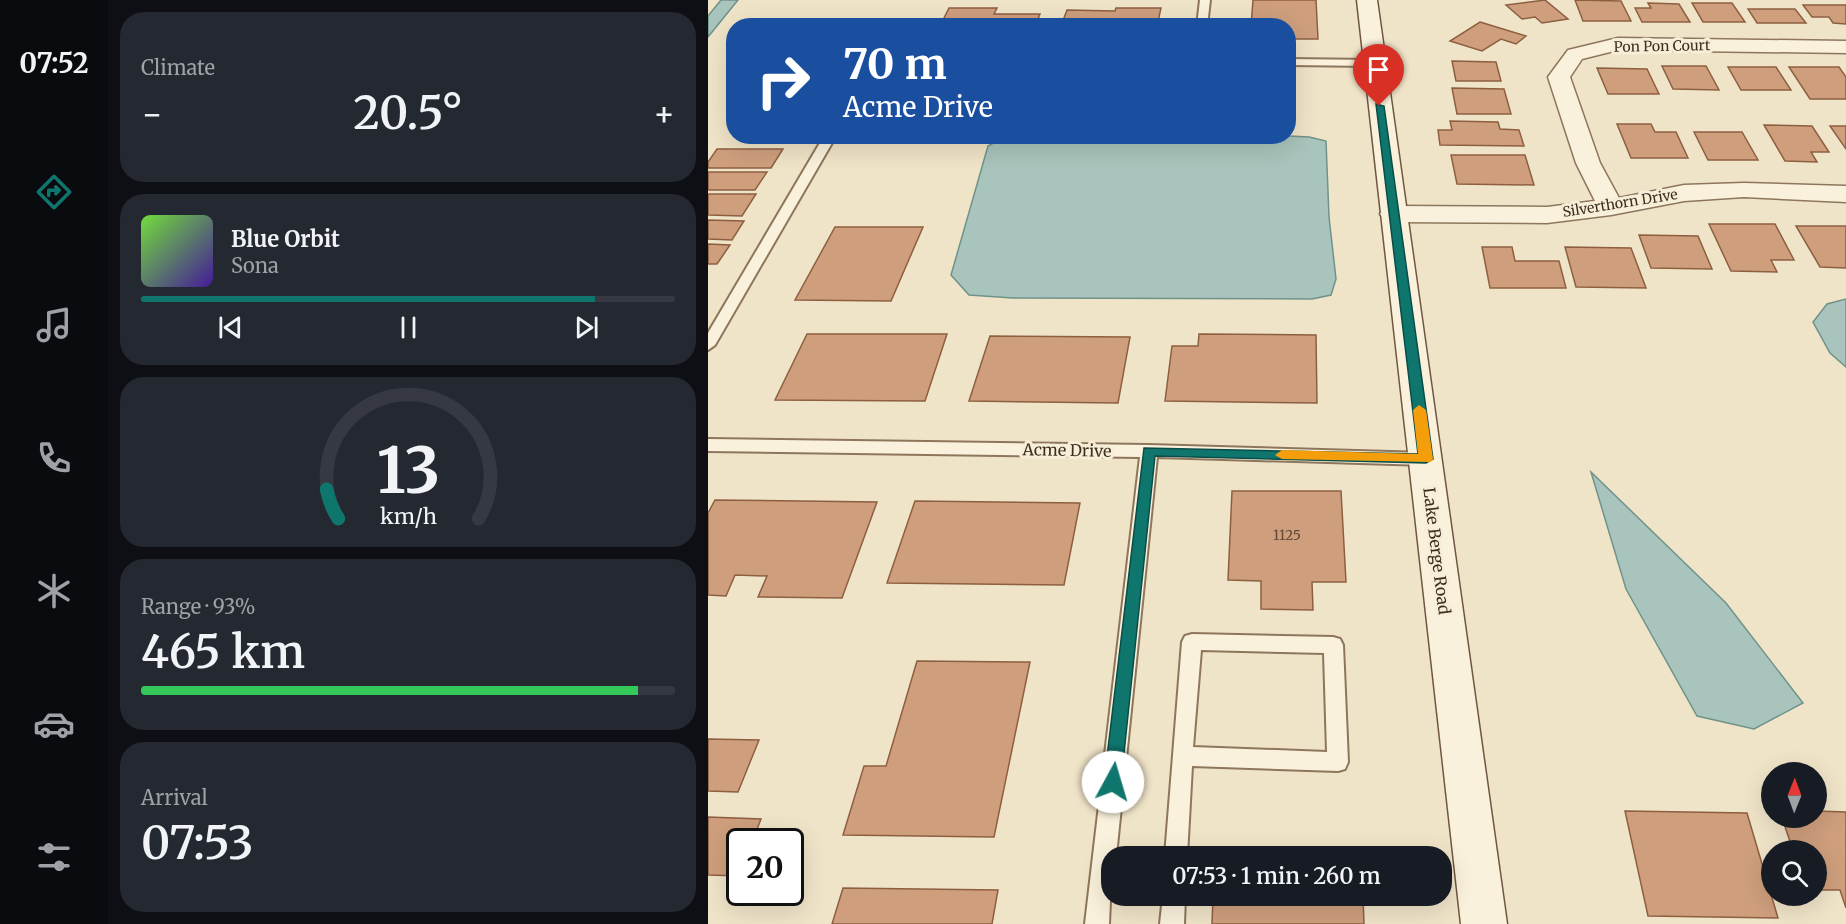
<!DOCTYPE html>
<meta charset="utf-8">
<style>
:root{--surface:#171b24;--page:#242831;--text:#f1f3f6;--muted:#9ea1a6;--line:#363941;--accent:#0f766e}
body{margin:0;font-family:Merriweather,serif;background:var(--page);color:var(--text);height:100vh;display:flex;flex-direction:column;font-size:22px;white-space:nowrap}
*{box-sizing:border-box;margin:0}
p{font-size:20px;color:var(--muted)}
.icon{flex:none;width:33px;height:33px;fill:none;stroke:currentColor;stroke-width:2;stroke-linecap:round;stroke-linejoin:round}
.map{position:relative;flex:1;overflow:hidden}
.sheet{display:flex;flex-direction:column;gap:12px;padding:12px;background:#0d0f14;width:600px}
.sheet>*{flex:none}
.hud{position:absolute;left:18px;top:18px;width:570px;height:126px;border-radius:24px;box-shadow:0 6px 24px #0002;background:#1a4fa0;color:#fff;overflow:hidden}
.needle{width:39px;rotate:1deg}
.tools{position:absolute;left:1053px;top:762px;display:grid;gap:12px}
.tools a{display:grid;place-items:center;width:66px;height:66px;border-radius:50%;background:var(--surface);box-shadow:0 6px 24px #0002;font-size:30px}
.speed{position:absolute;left:18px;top:828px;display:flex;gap:12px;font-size:30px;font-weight:700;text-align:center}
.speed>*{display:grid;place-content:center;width:78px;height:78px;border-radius:50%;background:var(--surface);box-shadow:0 6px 24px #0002;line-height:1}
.speed .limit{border:3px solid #111;border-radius:9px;background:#fff;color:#111}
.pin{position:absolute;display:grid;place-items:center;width:51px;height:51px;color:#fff;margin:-62px -26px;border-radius:50% 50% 50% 0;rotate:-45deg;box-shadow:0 0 6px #0007}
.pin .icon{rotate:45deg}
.me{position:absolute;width:66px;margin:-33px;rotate:6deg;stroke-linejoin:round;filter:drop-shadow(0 0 4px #0008)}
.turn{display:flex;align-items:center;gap:21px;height:126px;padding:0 18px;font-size:27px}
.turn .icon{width:78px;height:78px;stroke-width:2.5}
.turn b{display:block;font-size:42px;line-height:51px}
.big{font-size:45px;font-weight:600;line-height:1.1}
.sheet .card{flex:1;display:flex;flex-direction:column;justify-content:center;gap:9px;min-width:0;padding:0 21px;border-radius:24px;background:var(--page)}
.sheet .dial{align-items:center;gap:0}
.dial svg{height:156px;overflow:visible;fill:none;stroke:var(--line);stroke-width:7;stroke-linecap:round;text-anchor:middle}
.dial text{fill:var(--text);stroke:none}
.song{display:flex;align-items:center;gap:18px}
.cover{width:72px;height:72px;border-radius:9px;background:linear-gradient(135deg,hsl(100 70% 55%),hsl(260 70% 35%))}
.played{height:6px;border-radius:3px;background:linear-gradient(90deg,var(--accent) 85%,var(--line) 85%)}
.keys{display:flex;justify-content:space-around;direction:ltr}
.heat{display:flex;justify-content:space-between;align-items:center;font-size:33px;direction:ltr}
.charge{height:9px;border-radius:4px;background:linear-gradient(90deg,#34c759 93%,var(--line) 0)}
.trip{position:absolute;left:393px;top:846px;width:351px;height:60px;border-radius:24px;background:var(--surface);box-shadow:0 6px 24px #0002;font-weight:600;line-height:60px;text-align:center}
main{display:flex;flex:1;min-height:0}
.menu{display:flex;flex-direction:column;width:108px;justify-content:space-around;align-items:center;background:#090b0e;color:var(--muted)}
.menu .icon{width:42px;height:42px}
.menu .selected{color:var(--accent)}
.menu b{font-size:27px;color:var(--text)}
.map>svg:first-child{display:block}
.water{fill:#a9c4bc;stroke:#6f938a;stroke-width:1.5}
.building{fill:#cf9f7d;stroke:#8d5f41;stroke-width:1.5}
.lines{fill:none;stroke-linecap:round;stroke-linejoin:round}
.lane-casing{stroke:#8d765c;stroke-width:4}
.street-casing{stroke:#8d765c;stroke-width:3}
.secondary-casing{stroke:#6f573f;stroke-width:3}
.lane{fill:#faf1dc;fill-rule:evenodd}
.street{fill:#faf1dc;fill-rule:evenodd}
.secondary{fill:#faf1dc;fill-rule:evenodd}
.route{fill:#0f766e;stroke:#0a4d48;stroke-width:1.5}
.slow{fill:#f59e0b}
.labels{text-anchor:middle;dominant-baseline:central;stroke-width:6;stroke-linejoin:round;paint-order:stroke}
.far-street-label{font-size:14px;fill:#3d2e20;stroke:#f7eed8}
.number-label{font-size:14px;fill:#624a37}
.street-label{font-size:16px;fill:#3d2e20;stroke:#f7eed8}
</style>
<main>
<nav class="menu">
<b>07:52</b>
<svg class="icon selected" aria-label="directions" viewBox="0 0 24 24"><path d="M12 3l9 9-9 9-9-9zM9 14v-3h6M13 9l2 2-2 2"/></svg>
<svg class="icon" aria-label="music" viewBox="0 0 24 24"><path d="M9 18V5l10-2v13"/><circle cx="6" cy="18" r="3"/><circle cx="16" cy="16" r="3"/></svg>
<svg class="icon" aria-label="phone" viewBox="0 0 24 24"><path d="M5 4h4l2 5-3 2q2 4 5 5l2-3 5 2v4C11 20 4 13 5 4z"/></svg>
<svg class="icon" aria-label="climate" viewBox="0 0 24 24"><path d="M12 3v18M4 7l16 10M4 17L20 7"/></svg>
<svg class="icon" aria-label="car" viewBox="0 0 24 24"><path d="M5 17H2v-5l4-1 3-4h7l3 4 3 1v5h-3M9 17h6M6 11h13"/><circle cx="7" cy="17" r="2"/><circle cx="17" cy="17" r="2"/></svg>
<svg class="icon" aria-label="filters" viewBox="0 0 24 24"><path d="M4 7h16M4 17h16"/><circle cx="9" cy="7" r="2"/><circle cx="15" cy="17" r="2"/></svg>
</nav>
<section class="sheet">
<div class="card"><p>Climate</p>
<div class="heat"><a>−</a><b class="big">20.5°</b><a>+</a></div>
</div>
<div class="card">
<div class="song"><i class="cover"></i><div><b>Blue Orbit</b><p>Sona</p></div></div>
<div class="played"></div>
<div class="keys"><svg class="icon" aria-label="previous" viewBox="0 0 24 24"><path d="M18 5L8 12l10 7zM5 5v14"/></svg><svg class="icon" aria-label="pause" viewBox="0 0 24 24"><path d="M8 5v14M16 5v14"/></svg><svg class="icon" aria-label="next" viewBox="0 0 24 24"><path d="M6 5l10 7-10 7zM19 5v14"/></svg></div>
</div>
<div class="card dial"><svg viewBox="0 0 100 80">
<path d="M14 69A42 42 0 1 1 86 69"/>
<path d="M14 69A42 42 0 0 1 8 54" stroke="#0f766e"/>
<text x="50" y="56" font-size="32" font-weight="700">13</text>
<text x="50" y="72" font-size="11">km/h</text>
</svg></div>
<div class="card"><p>Range · 93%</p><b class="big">465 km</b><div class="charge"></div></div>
<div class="card"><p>Arrival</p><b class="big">07:53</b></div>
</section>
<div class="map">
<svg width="1138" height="924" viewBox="0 0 1138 924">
<rect width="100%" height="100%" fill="#f0e4c8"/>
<path class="water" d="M13,0h17l-30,37v-21z
M581,136l20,1 17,4 3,76 7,62 -5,16 -19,4 -299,-1 -44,-3 -18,-20 37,-129 16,-9z
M1138,299v68l-16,-14 -17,-31 14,-18z
M883,472l135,131 77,100 -49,26 -57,-13 -71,-127z"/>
<path class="building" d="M545,0h63l2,39h-30v-13h-37z
M837,0l23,19 -26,4 -7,-6 -13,2 -16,-14z
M867,0l46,1 10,20h-48z
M940,3l31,1 11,18h-48l-7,-14h16z
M984,3h40l13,19h-42z
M1095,5h43v19l-13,-1 -4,-6h-17z
M241,8h48l-3,6h46l-5,12h-95z
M408,8h45l-4,18h-96l6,-16 48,1z
M1040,9h47l11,14h-49z
M772,22l46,14 -10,8 -15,-5 -19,12 -32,-10z
M744,61l44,1 5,19h-45z
M954,66h44l13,24 -46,-1z
M1020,67h48l15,23h-50z
M1081,67h50l7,10v22h-36z
M889,68l50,1 12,25h-51z
M744,88l52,1 7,25h-54z
M742,121l48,1 2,7 19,1 5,16 -84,-1 -2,-15h14z
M909,124h34l4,8h21l12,26h-57z
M1056,125l48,1 17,26h-18l6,10 -32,-1z
M1122,126h16v23z
M986,132h48l16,28h-50z
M9,149h66l-12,19h-63v-6z
M743,155h74l9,30 -77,-1z
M0,172h59l-12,18h-47z
M0,194h48l-14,22 -34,-1z
M0,220l36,1 -12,19 -24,-1z
M1001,224h66l19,36h-23l6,12 -46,-1z
M1088,226h50v42l-26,-1z
M127,227h88l-32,74 -96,-1z
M931,235l59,1 14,33 -61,-1z
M0,244l22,1 -13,19h-9z
M774,247h30l3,14h44l7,27h-76z
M857,247l66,1 15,40 -70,-1z
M99,334h140l-22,67 -150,-1z
M491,334l117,1 1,68 -152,-2 7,-55h26z
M282,336l140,1 -12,66 -149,-2z
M524,491h109l5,91h-34l1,28 -52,-1v-28l-33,-1z
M7,500l162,2 -35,96 -84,-1 9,-21 -32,-1 -9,21 -18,-1v-82z
M207,501l165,2 -16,82 -177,-2z
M209,661l113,1 -36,175 -151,-2 21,-69h22z
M0,739l51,1 -21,52 -30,-1z
M917,811l122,2 31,105 -130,-2z
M1108,811l30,1v96l-6,-18h-24v-40h-23l-11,-32h34z
M0,817l53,2 -9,23h-12l-1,34 -31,-1z
M508,848l71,1 -1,7h-70z
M135,888l155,2 -6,34h-160z
M505,896h150l1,28h-152z"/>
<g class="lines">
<defs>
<path id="lane" d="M492,0h10l-3,26h-10z
M580,59l86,1 5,3 -5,3 -86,-1z
M116,136h12l-121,209 -7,5v-17z
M0,439l441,6 277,8 6,2 2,4 -2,4 -6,2 -269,-8 -41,399h-4l-3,68h-24l55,-467 -432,-6z
M484,634l141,3 7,2 3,6 5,117 -3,7 -7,2 -146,-5 -5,90h-22l17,-214 3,-6zM493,650l123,3 3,99 -134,-5z
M455,896h22l-1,28h-24z"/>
<path id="street" d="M910,38l228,3v12l-228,-3 -36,9 -12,18 30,86 19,35 65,-13 60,-2 102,3v16l-102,-5 -60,4 -73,14 -64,8 -154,-1 -9,-3 -4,-5 4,-5 9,-3 154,1 48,-6 -19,-38 -28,-86 20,-27z"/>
<path id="secondary" d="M649,0h20l130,924h-46z"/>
</defs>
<use href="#lane" class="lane-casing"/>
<use href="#street" class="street-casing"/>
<use href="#secondary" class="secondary-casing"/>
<use href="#lane" class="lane"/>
<use href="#street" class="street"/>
<use href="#secondary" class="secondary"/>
</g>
<path class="route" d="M668,104l8,2 49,353 -7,4 -271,-7 -34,326 -2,6 -6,2 -7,-2 -2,-6 40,-334 274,6z"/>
<path class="slow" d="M711,405l7,5 7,49 -2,3 -149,-3 -7,-4 7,-5 136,4 -5,-44z"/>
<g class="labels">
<g class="far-street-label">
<text transform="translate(954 46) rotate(-1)">Pon Pon Court</text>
<text transform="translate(912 203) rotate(-9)">Silverthorn Drive</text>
</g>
<g class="number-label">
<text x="579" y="535">1125</text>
</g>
<g class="street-label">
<text transform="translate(359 450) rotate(1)">Acme Drive</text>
<text transform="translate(729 551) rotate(83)">Lake Berge Road</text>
</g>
</g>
</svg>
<div class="tools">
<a><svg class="needle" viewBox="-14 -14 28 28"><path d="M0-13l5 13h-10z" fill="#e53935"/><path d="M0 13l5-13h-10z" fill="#9ea1a6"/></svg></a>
<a><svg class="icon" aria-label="search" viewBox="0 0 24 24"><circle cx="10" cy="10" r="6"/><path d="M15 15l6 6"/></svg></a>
</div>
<div class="speed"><div class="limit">20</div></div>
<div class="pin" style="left:671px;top:106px;background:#d93025"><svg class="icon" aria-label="arrive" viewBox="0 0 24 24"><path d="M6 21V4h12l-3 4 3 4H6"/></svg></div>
<svg class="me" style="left:405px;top:782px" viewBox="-20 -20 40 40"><circle r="19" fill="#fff"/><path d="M0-13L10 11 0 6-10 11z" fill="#0f766e"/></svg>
<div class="trip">07:53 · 1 min · 260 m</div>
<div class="hud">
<div class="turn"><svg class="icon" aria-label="right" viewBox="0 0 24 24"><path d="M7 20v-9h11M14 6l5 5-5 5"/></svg><div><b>70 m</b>Acme Drive</div></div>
</div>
</div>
</main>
